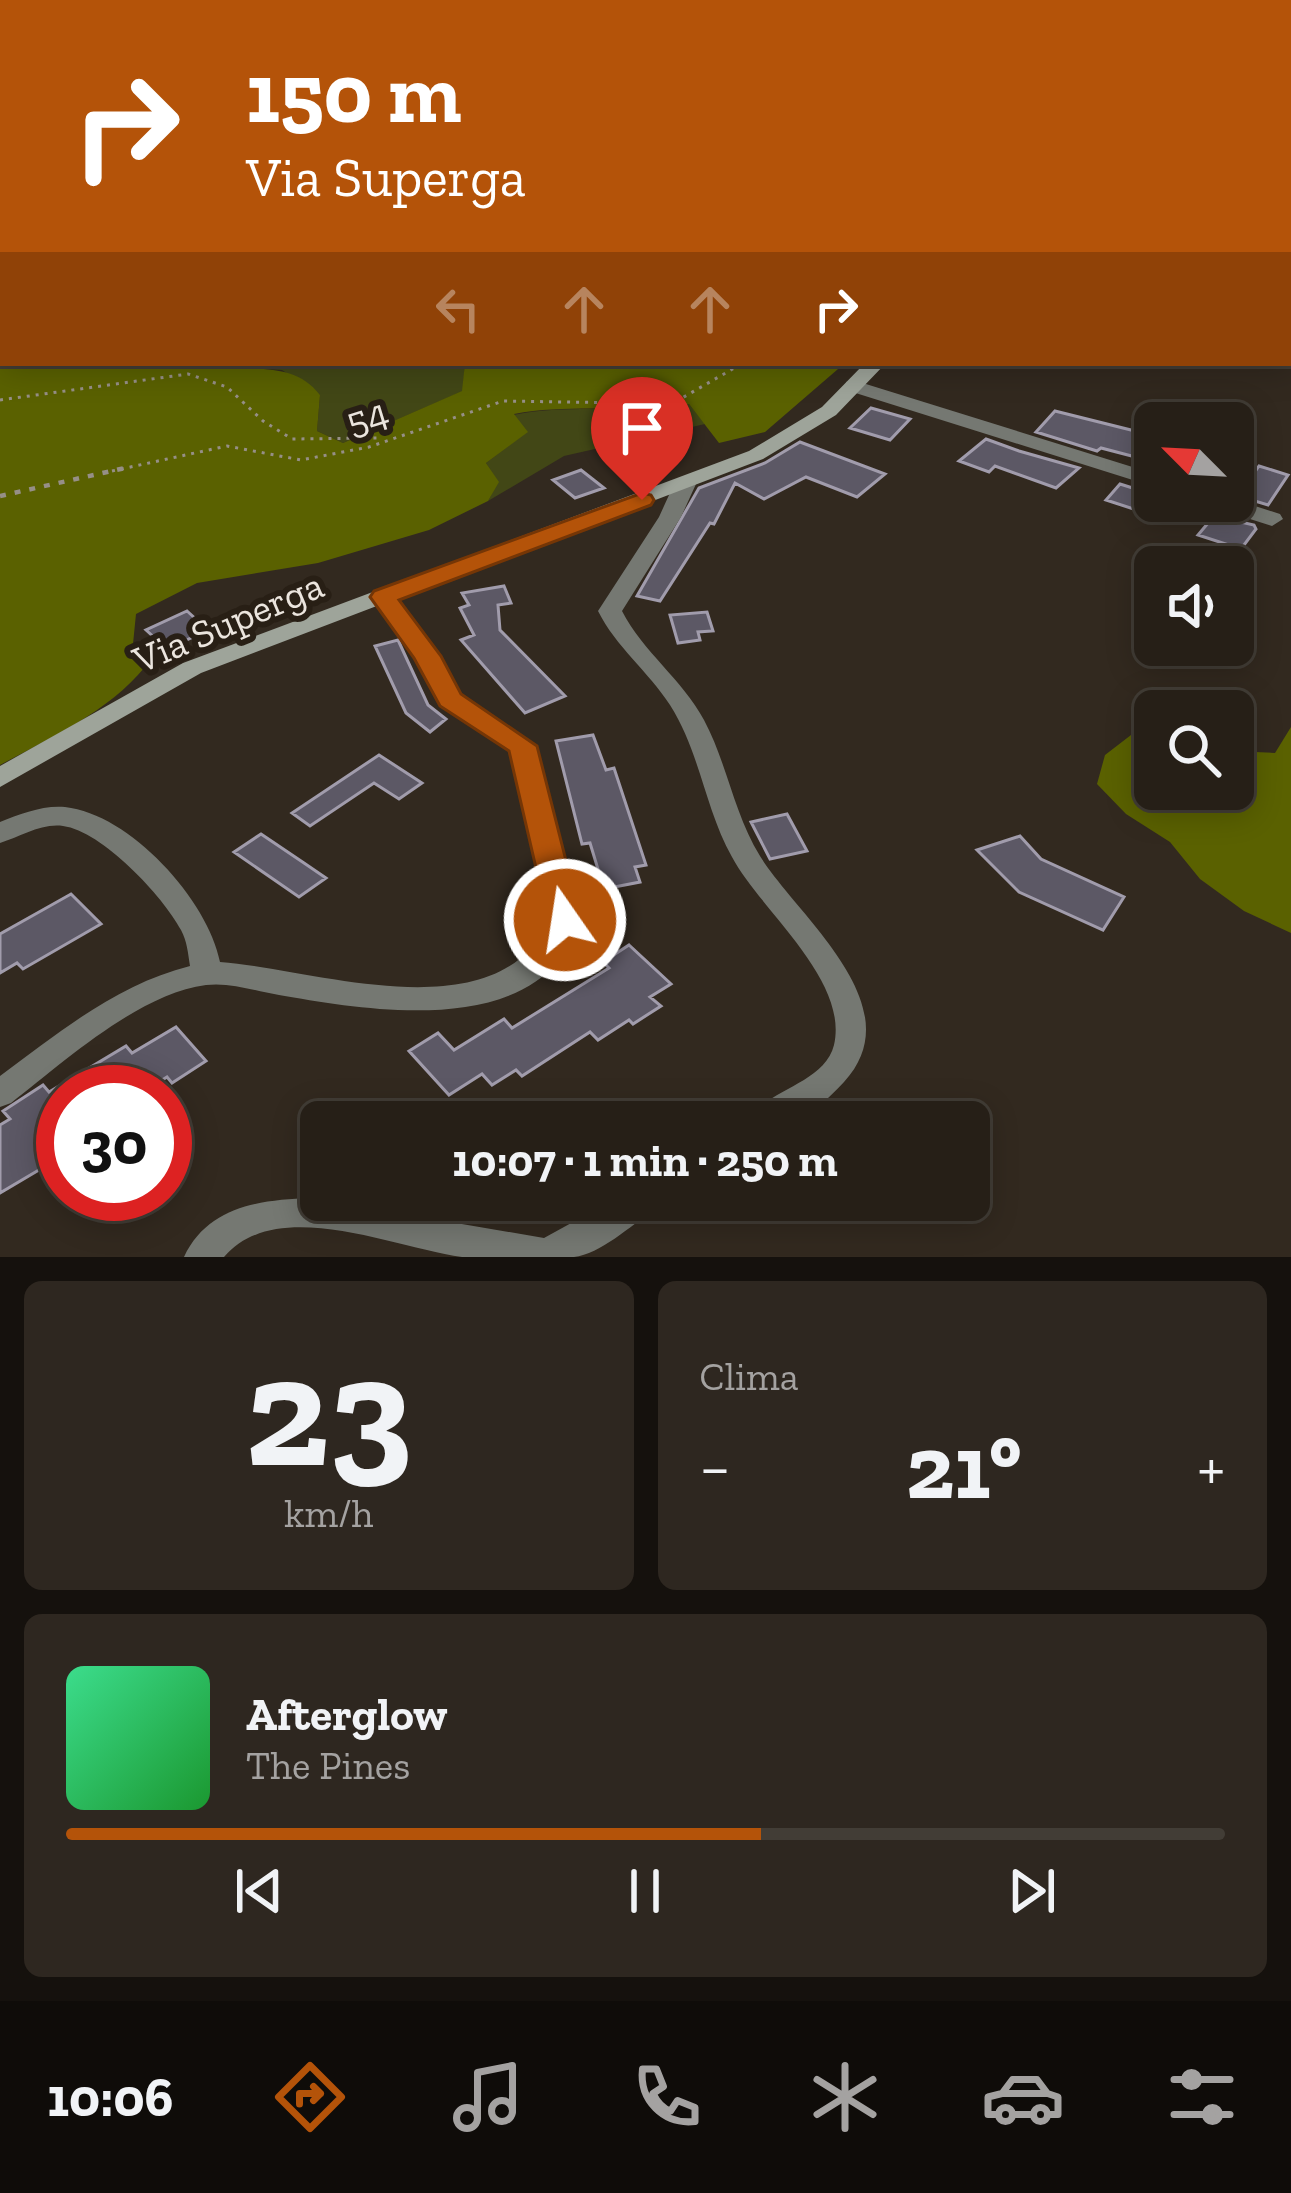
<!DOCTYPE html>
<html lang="it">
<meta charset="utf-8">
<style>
:root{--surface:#261f17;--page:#2e2720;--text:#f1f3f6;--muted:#a4a2a1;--line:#423d36;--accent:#b45309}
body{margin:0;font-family:"Zilla Slab",serif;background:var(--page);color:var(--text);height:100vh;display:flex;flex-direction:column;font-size:45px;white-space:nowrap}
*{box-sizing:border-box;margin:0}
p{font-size:39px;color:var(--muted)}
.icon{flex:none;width:66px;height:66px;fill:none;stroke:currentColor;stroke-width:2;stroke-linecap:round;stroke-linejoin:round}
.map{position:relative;height:1257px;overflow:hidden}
.drawer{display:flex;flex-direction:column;gap:24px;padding:24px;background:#15110d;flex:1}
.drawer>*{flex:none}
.guide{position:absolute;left:0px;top:0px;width:1293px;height:366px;box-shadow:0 6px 30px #0003,0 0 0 3px var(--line);background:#b45309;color:#fff;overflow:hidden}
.needle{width:78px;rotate:294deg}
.tools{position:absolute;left:1134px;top:402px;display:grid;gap:24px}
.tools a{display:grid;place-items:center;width:120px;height:120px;border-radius:18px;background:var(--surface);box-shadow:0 6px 30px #0003,0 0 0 3px var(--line);font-size:60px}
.speed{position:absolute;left:36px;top:1065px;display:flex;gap:24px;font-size:60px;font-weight:700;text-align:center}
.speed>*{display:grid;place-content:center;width:156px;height:156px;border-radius:50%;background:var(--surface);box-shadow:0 6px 30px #0003,0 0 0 3px var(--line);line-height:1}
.speed .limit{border:18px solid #d22;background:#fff;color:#111}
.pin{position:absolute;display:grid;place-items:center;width:102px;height:102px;color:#fff;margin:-123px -51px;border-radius:50% 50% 50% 0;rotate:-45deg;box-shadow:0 0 12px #0007}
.pin .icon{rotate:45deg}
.me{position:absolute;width:132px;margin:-66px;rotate:347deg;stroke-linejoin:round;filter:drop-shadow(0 0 9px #0008)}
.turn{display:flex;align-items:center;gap:42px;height:252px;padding:0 48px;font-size:54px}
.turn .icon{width:156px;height:156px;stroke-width:2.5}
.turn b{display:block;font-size:84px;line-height:102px}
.lanes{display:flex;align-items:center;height:114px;padding:0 48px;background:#0003;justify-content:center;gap:60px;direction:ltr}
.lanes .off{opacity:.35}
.big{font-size:90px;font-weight:700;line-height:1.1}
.drawer .card{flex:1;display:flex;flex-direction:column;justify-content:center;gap:18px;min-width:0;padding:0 42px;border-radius:18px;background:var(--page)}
.drawer .dial{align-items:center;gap:0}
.dial b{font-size:156px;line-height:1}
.song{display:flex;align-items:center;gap:36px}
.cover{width:144px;height:144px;border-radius:18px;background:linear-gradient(135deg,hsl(150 70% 55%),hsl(130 70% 35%))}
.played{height:12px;border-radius:6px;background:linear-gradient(90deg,var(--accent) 60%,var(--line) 60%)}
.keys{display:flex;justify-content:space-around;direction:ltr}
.heat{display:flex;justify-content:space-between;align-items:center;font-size:66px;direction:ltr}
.drawer .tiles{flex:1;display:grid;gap:24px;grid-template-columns:1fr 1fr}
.card:last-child{grid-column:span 2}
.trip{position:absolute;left:300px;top:1101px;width:690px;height:120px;border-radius:18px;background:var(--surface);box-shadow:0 6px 30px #0003,0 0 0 3px var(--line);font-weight:700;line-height:120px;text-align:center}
.menu{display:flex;height:192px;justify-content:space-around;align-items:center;background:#0f0c09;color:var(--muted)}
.menu .icon{width:84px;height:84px}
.menu .current{color:var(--accent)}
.menu b{font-size:54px;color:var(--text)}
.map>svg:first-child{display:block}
.green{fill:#424716}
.forest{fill:#5a6100}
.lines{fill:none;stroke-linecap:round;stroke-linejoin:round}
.stream{stroke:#5e878d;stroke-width:3}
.building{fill:#5c5865;stroke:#a19cac;stroke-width:3}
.path-far1{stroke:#968f87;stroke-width:3;stroke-dasharray:3 6;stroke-linecap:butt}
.path{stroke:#968f87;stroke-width:4.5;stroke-dasharray:6 9;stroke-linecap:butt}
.street{fill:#757872;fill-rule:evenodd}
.secondary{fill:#9ea49a;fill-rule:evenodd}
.route{fill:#b45309;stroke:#753606;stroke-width:3}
.labels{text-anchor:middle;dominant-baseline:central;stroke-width:12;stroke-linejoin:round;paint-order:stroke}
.street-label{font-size:39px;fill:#ebe5de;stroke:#281f15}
</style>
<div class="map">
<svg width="1291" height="1257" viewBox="0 0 1291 1257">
<rect width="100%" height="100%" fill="#32291f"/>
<path class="green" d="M244,363h221l-2,28 -120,52 -26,-12 3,-36 -38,-25 -34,-2z
M689,404l16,20 -141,32 -76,45 10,-19 -12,-19 41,-31 -14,-17c59,-12 117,0 176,-11z"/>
<path class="forest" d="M0,0h638l-635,3v360h241l5,5c29,2 52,3 71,27l-3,36 26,12 119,-52 3,-28h380l-80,69 -46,11 -30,-39c-59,10 -116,-1 -175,10l14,18 -42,31 13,19 -11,19 -59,29 -111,33 -121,20 -61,31 -3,30 12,23c-37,45 -95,71 -145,98z
M711,0h503l6,3h-516z
M1291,727v206l-47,-22 -44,-32 -30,-37 -44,-28 -29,-30 8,-29 26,-20 24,1v53h78v-38l42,2z"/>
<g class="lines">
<path class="stream" d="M865,3l4,-3"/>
</g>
<path class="building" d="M871,408l39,11 -20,21 -40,-12z
M1055,411l100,25v12l-8,12 -46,-12 -4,3 -61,-19z
M986,439l33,12 60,17 -23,20 -61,-22 -6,6 -30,-11z
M800,442l85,32 -28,23 -51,-20 -42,22 -29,-16 -21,41 -4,-1 -50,78 -23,-5 62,-108 66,-25z
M1259,466l29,9 -20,30 -30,-9z
M581,470l23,18 -29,10 -22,-18z
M1120,484l35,11 -6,19 -43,-14z
M1214,516l40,9 2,4 -15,20 -43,-14z
M504,586l7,17 -13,2 2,25 65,66 -40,17 -64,-73 13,-5 -14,-27 9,-3 -7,-12z
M187,611l21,19 -41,19 -21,-19z
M707,612l6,19 -15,1 2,8 -22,3 -8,-28z
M398,640l30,65 18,14 -16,13 -24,-19 -31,-67z
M593,735l13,35 8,-2 32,97 -11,2 5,15 -36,7 -14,-46 -8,1 -26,-103z
M379,755l43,28 -23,16 -25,-16 -64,43 -18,-13z
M787,814l20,37 -37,8 -19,-37z
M261,834l43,29 22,15 -27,19 -65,-45z
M1020,836l21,23 83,38 -21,33 -84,-38 -42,-42z
M71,894l30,30 -78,45 -6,-6 -17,10v-39z
M629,945l42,39 -21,13 11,9 -28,18 -4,-4 -31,20 -8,-8 -68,44 -6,-6 -24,15 -10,-11 -33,21 -40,-44 29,-18 16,17 50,-31 8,9 97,-60 -6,-6z
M176,1027l30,34 -34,22 -5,-6 -24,15h-80v49l-16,10 7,10 -54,32v-68l10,-6 -7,-8 40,-26 6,7 77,-46 6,7z"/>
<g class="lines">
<path class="path-far1" d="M723,3l14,-3
M0,366l5,-3
M0,400l188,-26 39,13 36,34 29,18 87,-1
M112,471l115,-25 74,14 68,-13 134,-46 125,2 54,-5 61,-35"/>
<path class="path" d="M0,496l125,-28"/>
<path class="street" d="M1291,142v10l-1,1v-10z
M853,380l302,94v13l-309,-97v-8z
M685,478l11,6 -15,33 -59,94c21,41 60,68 82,109 23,43 30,94 56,136 38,61 154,150 84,226 -32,35 -51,40 -96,40 16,-33 76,-37 86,-77 15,-66 -74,-135 -102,-188 -27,-48 -32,-105 -62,-152 -22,-34 -54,-58 -72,-94l61,-94 15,-33z
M1233,499l47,15 3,5 -11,7 -63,-20 -3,-5z
M383,590l8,2 48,64 21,39 75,51 45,174c-6,13 -12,29 -21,41 -62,72 -199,48 -280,34 -24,-4 -49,-13 -73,-10 -68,9 -142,77 -195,118l-11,4v-31c59,-44 118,-92 190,-110 -2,-13 -3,-25 -9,-36 -18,-34 -79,-99 -118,-104 -22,-3 -43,11 -63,17v-21c20,-8 43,-17 65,-15 65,7 143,93 155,155 96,7 276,73 330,-42l-40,-170 -69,-44 -25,-49 -45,-60z
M310,1198l234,40 69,-38h45l-5,10c-22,16 -53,44 -79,47 -34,0 -78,0 -112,0 -68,-9 -185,-62 -238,0h-40c24,-51 76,-57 126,-59z"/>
<path class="secondary" d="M1290,153h1v10h-1z
M865,363h21l-50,52 -73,44 -562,214 -201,114v-21l183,-103 566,-212 73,-44z"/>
</g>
<path class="route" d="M642,493l9,2 3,5 -3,5 -252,95 42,56 20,38 76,52 44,174 -5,8h-23l-5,-8 -39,-169 -69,-45 -26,-48 -44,-61 4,-6z"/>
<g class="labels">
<g class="street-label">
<text transform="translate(367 416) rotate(-17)">54</text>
<text transform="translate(228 622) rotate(-23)">Via Superga</text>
</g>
</g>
</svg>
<div class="tools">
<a><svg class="needle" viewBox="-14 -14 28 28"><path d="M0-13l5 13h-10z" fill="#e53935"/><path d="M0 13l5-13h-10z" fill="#a4a2a1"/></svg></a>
<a><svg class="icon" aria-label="sound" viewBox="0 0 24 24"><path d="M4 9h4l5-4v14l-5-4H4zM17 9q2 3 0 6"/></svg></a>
<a><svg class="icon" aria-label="search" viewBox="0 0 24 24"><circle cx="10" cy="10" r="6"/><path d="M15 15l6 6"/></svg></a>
</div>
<div class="speed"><div class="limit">30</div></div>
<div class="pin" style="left:642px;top:500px;background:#d93025"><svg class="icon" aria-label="arrive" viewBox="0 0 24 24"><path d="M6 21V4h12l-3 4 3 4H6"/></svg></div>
<svg class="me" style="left:565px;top:920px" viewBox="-20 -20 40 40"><circle r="17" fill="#b45309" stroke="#fff" stroke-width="3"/><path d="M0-11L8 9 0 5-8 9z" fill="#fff"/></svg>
<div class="trip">10:07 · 1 min · 250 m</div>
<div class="guide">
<div class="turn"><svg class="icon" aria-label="right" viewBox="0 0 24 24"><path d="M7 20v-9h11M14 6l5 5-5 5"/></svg><div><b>150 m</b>Via Superga</div></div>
<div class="lanes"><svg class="icon off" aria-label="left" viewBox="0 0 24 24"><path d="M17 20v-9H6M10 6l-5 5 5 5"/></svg><svg class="icon off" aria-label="ahead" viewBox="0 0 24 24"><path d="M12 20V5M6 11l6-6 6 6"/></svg><svg class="icon off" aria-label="ahead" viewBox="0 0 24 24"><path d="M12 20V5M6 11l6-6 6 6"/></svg><svg class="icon" aria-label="right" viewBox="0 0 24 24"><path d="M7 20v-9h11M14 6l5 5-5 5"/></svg></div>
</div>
</div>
<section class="drawer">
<div class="tiles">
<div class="card dial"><b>23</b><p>km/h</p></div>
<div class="card"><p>Clima</p>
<div class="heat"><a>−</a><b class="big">21°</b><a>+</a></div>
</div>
<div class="card">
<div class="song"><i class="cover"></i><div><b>Afterglow</b><p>The Pines</p></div></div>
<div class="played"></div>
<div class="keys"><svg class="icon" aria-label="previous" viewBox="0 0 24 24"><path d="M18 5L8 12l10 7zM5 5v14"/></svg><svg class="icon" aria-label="pause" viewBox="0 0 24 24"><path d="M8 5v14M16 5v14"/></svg><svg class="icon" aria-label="next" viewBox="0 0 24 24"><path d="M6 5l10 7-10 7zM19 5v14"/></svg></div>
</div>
</div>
</section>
<nav class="menu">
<b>10:06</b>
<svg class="icon current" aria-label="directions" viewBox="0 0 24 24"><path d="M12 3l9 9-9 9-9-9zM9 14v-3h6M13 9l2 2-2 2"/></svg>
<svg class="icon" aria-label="music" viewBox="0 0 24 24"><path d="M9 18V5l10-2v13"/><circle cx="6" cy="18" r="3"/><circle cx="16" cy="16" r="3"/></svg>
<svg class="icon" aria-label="phone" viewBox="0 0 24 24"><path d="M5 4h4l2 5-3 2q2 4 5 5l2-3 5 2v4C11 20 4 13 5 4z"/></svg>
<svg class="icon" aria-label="climate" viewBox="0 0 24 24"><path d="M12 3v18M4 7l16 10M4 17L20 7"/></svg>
<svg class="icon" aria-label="car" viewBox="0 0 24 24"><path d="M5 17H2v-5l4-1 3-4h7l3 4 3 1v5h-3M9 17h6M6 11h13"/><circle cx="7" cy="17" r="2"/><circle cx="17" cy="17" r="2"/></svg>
<svg class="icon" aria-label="filters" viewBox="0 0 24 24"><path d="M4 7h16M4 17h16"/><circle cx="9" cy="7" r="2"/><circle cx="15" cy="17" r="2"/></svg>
</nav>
